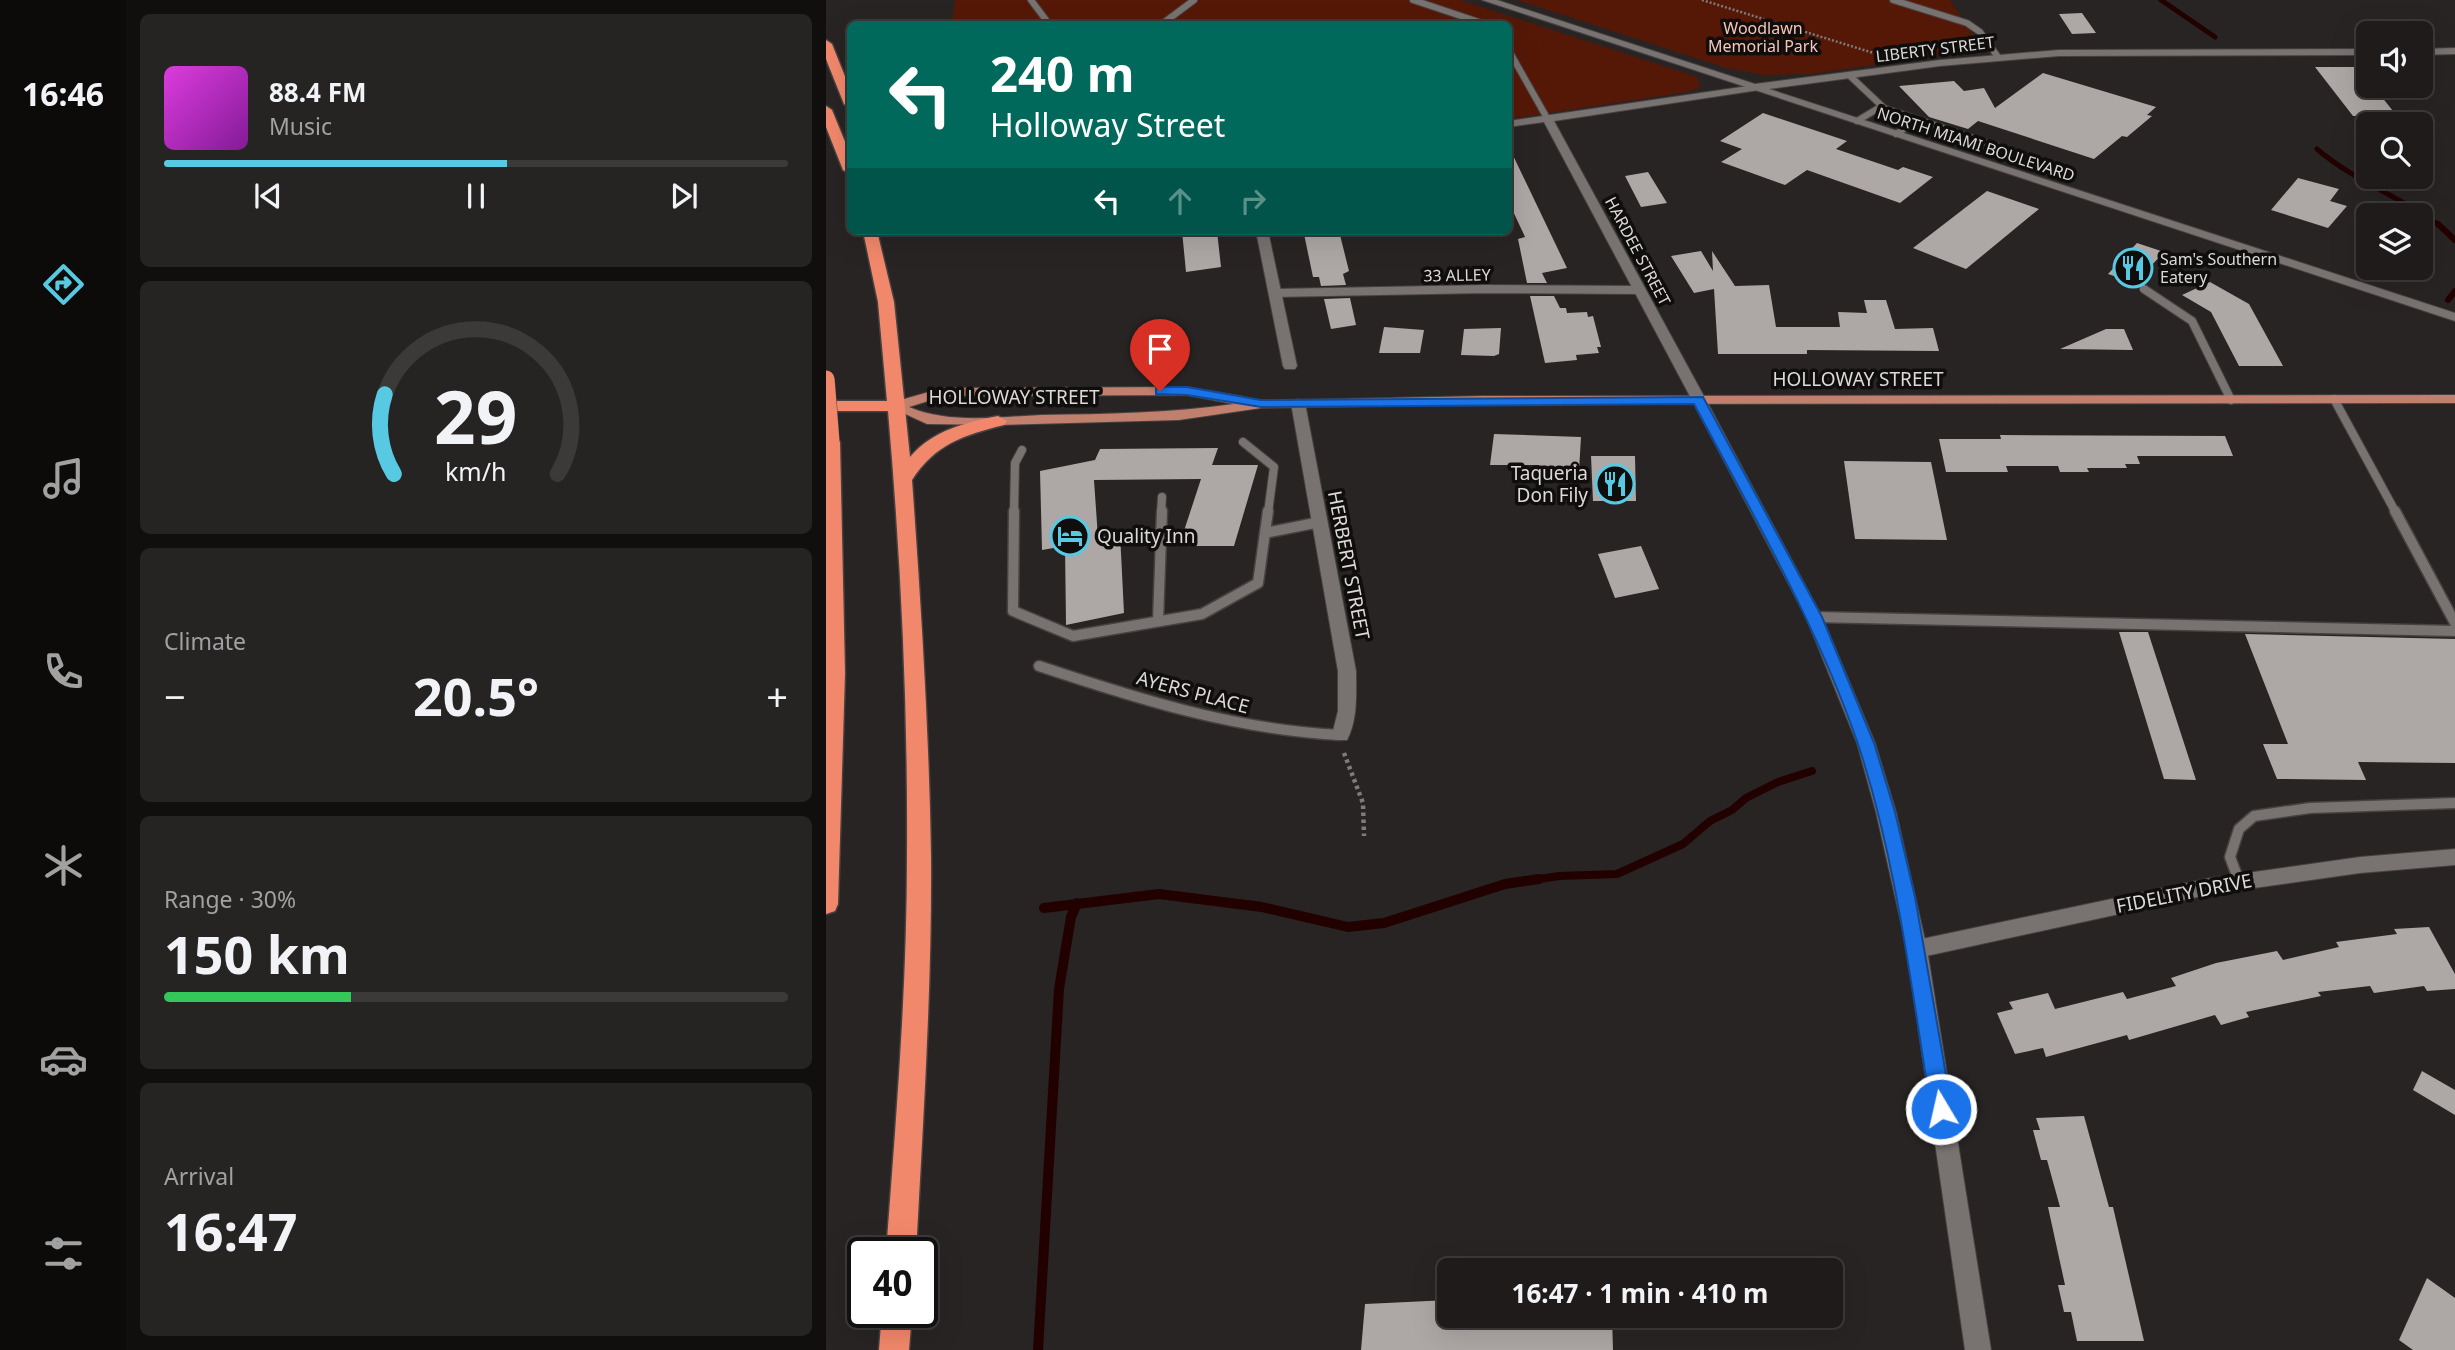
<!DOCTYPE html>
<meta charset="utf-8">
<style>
:root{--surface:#1e1b1a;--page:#262423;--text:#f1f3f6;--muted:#a1a1a2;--line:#3c3939;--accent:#58c9e3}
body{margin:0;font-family:"Noto Sans",sans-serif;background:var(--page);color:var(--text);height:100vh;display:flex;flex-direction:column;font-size:26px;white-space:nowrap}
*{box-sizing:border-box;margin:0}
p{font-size:23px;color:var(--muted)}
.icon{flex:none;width:38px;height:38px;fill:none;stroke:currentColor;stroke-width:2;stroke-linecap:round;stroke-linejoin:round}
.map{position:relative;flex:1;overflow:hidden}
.side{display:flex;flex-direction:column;gap:14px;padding:14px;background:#100f0e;width:700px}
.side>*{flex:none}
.top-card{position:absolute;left:21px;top:21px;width:665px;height:214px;border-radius:10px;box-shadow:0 7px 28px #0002,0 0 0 2px var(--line);background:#00695c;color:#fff;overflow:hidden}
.fabs{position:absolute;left:1530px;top:21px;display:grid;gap:14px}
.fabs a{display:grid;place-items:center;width:77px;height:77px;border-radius:10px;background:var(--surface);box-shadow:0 7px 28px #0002,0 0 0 2px var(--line);font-size:35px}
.speed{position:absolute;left:21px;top:1237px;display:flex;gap:14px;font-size:35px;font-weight:700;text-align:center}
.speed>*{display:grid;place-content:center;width:91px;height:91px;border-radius:50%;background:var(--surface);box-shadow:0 7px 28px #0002,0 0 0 2px var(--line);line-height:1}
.speed .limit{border:4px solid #111;border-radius:10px;background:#fff;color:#111}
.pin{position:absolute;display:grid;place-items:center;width:60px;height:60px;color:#fff;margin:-72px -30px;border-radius:50% 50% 50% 0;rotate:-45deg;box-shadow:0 0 7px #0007}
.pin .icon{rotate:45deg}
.me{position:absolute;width:77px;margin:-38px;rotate:351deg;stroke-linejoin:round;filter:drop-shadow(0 0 5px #0008)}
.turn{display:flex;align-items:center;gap:24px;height:147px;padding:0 28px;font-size:32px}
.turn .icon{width:91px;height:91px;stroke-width:2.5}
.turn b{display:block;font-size:49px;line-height:60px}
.lanes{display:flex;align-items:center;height:66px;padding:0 28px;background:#0003;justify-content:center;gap:35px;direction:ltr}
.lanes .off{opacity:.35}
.big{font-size:52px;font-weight:700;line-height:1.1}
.side .card{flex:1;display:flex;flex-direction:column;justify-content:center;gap:10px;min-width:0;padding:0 24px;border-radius:10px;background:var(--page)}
.side .dial{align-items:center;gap:0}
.dial svg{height:182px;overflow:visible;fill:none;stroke:var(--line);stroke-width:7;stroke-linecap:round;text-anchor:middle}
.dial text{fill:var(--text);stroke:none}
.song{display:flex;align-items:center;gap:21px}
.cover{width:84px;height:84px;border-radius:10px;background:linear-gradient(135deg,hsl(300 70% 55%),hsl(290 70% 35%))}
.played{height:7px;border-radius:4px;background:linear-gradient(90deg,var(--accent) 55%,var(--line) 55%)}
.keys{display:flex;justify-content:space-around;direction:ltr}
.heat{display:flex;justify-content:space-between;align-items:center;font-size:38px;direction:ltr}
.charge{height:10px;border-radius:5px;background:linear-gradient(90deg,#34c759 30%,var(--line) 0)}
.trip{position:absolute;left:611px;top:1258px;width:406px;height:70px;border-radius:10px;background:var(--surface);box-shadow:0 7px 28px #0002,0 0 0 2px var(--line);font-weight:700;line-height:70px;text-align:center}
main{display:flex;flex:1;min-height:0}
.menu{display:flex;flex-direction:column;width:126px;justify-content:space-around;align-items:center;background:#0c0b0a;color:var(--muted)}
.menu .icon{width:49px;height:49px}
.menu .current{color:var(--accent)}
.menu b{font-size:32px;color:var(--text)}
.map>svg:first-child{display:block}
.green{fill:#551807}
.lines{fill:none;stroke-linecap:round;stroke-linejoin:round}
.stream-far3{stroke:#230000;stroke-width:5}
.stream-far2{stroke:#230000;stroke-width:6}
.stream-far1{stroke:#230000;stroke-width:8}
.stream{stroke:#230000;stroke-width:10}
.building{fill:#ada7a5}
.lane-far3-casing{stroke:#464241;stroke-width:8}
.lane-far2-casing{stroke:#464241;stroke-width:10}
.lane-far1-casing{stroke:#464241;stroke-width:13}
.lane-casing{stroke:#464241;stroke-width:16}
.street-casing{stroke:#464241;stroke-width:2}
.secondary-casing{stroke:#464241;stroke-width:2}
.primary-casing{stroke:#464241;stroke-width:2}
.highway-casing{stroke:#464241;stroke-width:3}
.path-far1{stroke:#7e7b7a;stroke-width:2.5;stroke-dasharray:2 2;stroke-linecap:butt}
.path{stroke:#7e7b7a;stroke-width:4.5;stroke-dasharray:3.5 3.5;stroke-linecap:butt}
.lane-far3{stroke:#787271;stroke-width:6}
.lane-far2{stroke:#787271;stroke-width:8}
.lane-far1{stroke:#787271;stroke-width:10}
.lane{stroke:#787271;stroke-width:13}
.street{fill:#787271;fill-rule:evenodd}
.secondary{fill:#787271;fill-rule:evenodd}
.primary{fill:#c17f6d;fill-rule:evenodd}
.highway{fill:#f2886b;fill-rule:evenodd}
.highway-bridge-casing{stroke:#464241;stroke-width:18;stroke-linecap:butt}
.highway-bridge{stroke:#f2886b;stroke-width:17}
.route{fill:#1a73e8;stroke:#114b97;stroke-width:2}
.labels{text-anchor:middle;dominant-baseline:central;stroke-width:7;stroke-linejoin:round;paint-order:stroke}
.far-park-label{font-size:16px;fill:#f7c6b8;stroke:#100e0d}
.far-street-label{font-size:16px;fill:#dcd9d8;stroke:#100e0d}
.far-poi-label{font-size:16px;fill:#dcd9d8;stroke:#100e0d;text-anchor:start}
.street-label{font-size:19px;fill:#dcd9d8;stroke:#100e0d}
.poi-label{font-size:19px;fill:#dcd9d8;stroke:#100e0d;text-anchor:end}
</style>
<main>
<nav class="menu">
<b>16:46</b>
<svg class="icon current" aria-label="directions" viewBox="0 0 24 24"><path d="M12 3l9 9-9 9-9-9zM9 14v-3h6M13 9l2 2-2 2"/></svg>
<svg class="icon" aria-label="music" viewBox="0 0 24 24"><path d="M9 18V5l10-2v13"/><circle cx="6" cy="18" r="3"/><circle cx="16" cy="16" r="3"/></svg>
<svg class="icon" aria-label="phone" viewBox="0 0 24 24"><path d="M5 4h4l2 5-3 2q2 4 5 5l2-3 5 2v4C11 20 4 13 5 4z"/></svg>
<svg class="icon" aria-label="climate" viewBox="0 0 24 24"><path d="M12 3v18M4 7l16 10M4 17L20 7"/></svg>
<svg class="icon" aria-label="car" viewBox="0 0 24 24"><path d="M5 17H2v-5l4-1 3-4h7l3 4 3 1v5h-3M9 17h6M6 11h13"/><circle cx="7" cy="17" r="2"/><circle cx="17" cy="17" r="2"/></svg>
<svg class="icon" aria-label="filters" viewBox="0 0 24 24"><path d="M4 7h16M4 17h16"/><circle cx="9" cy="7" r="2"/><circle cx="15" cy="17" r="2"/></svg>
</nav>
<section class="side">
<div class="card">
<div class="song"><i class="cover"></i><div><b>88.4 FM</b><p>Music</p></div></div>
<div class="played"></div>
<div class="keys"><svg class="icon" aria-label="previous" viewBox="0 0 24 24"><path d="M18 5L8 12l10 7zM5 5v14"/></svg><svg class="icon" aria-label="pause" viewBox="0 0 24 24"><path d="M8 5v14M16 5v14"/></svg><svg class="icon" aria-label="next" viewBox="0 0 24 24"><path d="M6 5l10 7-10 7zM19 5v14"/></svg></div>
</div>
<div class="card dial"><svg viewBox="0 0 100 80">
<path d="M14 69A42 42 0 1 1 86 69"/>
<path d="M14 69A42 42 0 0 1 10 34" stroke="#58c9e3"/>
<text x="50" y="56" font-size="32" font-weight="700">29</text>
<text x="50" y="72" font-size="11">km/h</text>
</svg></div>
<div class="card"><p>Climate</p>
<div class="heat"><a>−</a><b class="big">20.5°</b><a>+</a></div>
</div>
<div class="card"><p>Range · 30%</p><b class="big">150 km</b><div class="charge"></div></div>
<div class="card"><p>Arrival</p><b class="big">16:47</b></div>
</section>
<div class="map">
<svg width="1629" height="1350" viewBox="0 0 1629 1350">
<rect width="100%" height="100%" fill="#282423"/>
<path class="green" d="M129,0h505l237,77 4,10 -14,5 -178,27 -1,-95h-556z
M691,0h433l28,43 -6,8 -162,23 -45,1 -39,-7z"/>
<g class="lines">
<path class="stream-far3" d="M1335,0l54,37
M1491,149c37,32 84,48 123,77"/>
<path class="stream-far2" d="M1612,224l17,16
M1622,300l7,-9"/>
<path class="stream-far1" d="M701,881l32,-5 58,-2 66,-30 27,-23 22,-11 14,-12 32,-16 34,-11"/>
<path class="stream" d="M218,908l115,-14 103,13 86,20 36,-4 121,-39 34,-5
M212,1350l21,-361 12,-72 6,-14"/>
</g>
<path class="building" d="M1256,13l14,20 -24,1 -13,-20z
M1489,67h42l11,13v6h5l24,30h-44z
M1217,73l113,34 -9,8 5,1 -25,21 -5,-1 -28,23 -116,-38 -10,8 -39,-12 -30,-31 55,-5 10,10 20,-3 11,20z
M937,113l84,28 -11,8 62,21 5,-3 30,10 -33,26 -93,-33 -22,15 -64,-23 21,-13 -22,-8z
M682,145l59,123 -25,5 5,10h-20l-9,-44 7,-2 2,4 -16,-34h-3z
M822,172l19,31 -26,4 -16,-31z
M1472,178l41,11 -9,12 17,5 -19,22 -57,-18z
M1161,191l52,18 -73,60 -53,-21z
M356,231h35l4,36 -35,5z
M483,231h30l10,40 -6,3 3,11 -25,1 -2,-9h-6l-9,-43 6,-1z
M1311,243l27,9 -29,31 -27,-9z
M875,251l12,20 -1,-20 23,35 34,-1 7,42h64l-2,-15 29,1 -3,-13h22l9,29 38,-1 6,23 -132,-1v4h-89l-4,-65 -20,4 -23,-37z
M1384,282l39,22 34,62h-44l-28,-54 -29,-17z
M704,296h24l6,12h6l1,5 20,-1 1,5 5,-1 8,31h-4l2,6 -23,2 1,5 -32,3z
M524,298l6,27 -25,4 -7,-30z
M558,327l40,3 -4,23h-41z
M675,328l-2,26 -5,2 -33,-1 3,-26z
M1280,329h18l9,21 -73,-1z
M668,434l87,3 -2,34 -40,-1v-5h-49z
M1174,435l225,1 8,20h-96l3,8h-15l2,4h-40l2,4h-29l-2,-6h-52l2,6h-62l-7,-33h62z
M392,448l-6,17h46l-24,81h-55l22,-67 -107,1 4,58 22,-5 4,80 -58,12 -1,-79 -23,4 -2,-79 55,-11 5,-11z
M765,456h44l1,45h-43z
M1018,461l87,1 16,78 -92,-1z
M815,546l18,43 -44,9 -17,-44z
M1293,632h29l48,148 -32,-1z
M1419,634l210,5v124l-97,-1 8,18 -89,-1 -14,-35h25z
M1603,927l26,47v15l-28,2 -3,-5 -50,7 -4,-7 -52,6 3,4 -75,16 3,5 -28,8 -6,-10 -86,25 -2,-5 -81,22 -3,-9 -28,6 -18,-41 16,-4 -4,-7 39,-9 7,16 68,-17 4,7 49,-13 -5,-8 45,-15 61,-12 6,9 56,-13 -3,-5 61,-8 -3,-5z
M1596,1071l33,19v25l-42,-25z
M1258,1116l25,91h4l31,134h-67l-6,-29h-7l-6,-27h7l-17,-78h12l-13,-47h-6l-8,-30h7l-4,-12z
M1601,1278l28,20v52h-42l-14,-10z
M623,1300v16h163l1,34h-252l4,-46z"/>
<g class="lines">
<defs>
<path id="lane-far3" d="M205,0l18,24
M587,0l72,24
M1067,0l74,23 13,9 18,25
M336,24l32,-24
M682,49l39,69
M1023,75l35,33 136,46
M1031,121l25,-15
M1070,134l21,-13"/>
<path id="lane-far2" d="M1318,289l48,32 39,79
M449,293l210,-4 154,1
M1508,399l62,114
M417,442l31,25 -6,46
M188,513l1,-50 7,-13
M335,513l1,-16"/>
<path id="lane-far1" d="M188,511l-1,100 60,25 129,-22 56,-31 10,-72
M1569,511l60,112
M439,533l55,-11
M988,617l641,14
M332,621l4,-110
M213,666c99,33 197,64 302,69
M1413,881l-9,-24 9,-28 15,-13 56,-8 145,-5"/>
<path id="lane" d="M1412,879l1,3"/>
<path id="street" d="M929,85l5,3 -1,2 -205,31 152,279 -7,4 -7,-4 -148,-278 -36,5v-6z
M430,231h12l29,135 -2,3h-10l-2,-3z
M472,399l7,4 51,268c0,23 2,48 -9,69h-12l-3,-5 6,-24v-40l-47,-268z
M1629,849v16l-95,8 -149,21 -294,64 -7,-3 -3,-6 3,-6 7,-3 294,-62 149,-21z"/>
<path id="secondary" d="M656,0h15l258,84 185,-24 119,-10 309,-1v6l-309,1 -119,10 -171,23 686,224v8z
M1629,48v6l-35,1v-6z
M873,396l7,4 116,217 53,126 21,69 31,137 64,401h-26l-58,-401 -31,-137 -19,-69 -51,-126 -114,-217z"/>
<path id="primary" d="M361,387l57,10 7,4 233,-5 971,-1v8l-971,1 -223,4 -82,12 -181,5 -71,-1 -39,-18 2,-3 53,-15zM361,395l47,9c-64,9 -128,10 -193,11 -43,2 -93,9 -132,-8l35,-11z"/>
<path id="highway" d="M0,40l6,4 18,45v19l-6,-4 -18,-45z
M0,106l6,4 18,44v20l-7,-4 -17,-43z
M37,231h14l17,71 16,155c23,-27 55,-34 88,-41l9,5 -3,4c-40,10 -69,19 -92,55 9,125 17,250 19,376 1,132 -8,265 -15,397h-30c10,-132 21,-264 21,-397 1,-148 -6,-297 -19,-445h-62v-10h61l-9,-99z
M5,436l9,6 5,231 -7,231 -3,7 -9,3v-476z
M56,1312h30l-3,38h-30z"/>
</defs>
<use href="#lane-far3" class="lane-far3-casing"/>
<use href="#lane-far2" class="lane-far2-casing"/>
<use href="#lane-far1" class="lane-far1-casing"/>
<use href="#lane" class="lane-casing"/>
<use href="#street" class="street-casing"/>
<use href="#secondary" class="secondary-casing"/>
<use href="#primary" class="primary-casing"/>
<use href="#highway" class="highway-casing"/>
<path class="path-far1" d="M876,0l178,55"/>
<path class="path" d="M518,753l19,50 1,33"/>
<use href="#lane-far3" class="lane-far3"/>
<use href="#lane-far2" class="lane-far2"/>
<use href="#lane-far1" class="lane-far1"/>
<use href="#lane" class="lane"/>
<use href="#street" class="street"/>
<use href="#secondary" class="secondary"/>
<use href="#primary" class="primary"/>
<use href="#highway" class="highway"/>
<defs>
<path id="highway-bridge" d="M0,379l5,63"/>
</defs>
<use href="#highway-bridge" class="highway-bridge-casing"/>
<use href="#highway-bridge" class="highway-bridge"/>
</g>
<path class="route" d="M334,387h27l74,13 442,-3 119,220 52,126 21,69 20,85 37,212 -3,7 -8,3 -7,-3 -3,-7c-20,-122 -34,-247 -73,-365 -41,-119 -105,-229 -164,-340l-433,3 -74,-12 -31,-1v-6z"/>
<defs>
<symbol id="restaurant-ring" viewBox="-11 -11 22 22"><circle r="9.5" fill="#100e0d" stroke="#58c9e3" stroke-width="1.5"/><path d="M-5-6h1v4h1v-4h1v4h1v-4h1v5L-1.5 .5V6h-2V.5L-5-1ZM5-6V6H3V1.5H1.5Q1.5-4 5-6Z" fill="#58c9e3"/></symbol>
<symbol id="hotel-ring" viewBox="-11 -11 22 22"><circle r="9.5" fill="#100e0d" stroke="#58c9e3" stroke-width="1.5"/><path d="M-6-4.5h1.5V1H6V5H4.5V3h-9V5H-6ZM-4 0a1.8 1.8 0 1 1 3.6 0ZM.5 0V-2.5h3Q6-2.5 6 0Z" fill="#58c9e3"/></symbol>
</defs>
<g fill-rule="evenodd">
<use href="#restaurant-ring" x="1285" y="246" width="44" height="44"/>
<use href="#restaurant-ring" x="767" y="462" width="44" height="44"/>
<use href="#hotel-ring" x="222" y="514" width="44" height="44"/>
</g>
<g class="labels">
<g class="far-park-label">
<text x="937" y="28">Woodlawn<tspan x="937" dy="18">Memorial Park</tspan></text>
</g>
<g class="far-street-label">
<text transform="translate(1109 49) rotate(-7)">LIBERTY STREET</text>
<text transform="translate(1150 144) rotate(18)">NORTH MIAMI BOULEVARD</text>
<text transform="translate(812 251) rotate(62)">HARDEE STREET</text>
<text transform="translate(631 275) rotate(-1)">33 ALLEY</text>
</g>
<g class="far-poi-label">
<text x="1334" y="259">Sam's Southern<tspan x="1334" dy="18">Eatery</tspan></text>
</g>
<g class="street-label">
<text x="1032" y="379">HOLLOWAY STREET</text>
<text x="188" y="397">HOLLOWAY STREET</text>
<text transform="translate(523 565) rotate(79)">HERBERT STREET</text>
<text transform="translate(367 692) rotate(15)">AYERS PLACE</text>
<text transform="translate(1358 893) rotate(-11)">FIDELITY DRIVE</text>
</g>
<g class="poi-label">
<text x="762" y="473">Taqueria<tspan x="762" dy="22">Don Fily</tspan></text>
<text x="271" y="536" text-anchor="start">Quality Inn</text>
</g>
</g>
</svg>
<div class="fabs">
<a><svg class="icon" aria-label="sound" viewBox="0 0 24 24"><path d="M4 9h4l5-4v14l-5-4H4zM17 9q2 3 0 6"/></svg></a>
<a><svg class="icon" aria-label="search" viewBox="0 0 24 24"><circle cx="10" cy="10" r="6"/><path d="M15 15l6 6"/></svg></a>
<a><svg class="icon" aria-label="layers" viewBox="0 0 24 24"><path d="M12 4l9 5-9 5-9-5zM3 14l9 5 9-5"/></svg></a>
</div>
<div class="speed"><div class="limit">40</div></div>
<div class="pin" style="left:334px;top:391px;background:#d93025"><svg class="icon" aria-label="arrive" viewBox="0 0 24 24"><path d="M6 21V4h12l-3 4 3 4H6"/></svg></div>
<svg class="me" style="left:1115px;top:1109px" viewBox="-20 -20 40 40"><circle r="17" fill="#1a73e8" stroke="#fff" stroke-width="3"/><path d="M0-11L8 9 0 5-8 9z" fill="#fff"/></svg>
<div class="trip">16:47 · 1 min · 410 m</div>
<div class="top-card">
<div class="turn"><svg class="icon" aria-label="left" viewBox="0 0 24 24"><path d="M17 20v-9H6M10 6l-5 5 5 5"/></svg><div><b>240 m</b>Holloway Street</div></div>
<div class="lanes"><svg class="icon" aria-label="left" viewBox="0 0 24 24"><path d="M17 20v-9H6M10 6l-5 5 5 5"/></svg><svg class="icon off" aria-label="ahead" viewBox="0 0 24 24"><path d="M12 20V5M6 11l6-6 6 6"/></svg><svg class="icon off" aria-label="right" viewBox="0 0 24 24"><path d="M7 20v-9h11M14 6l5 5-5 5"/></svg></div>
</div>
</div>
</main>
